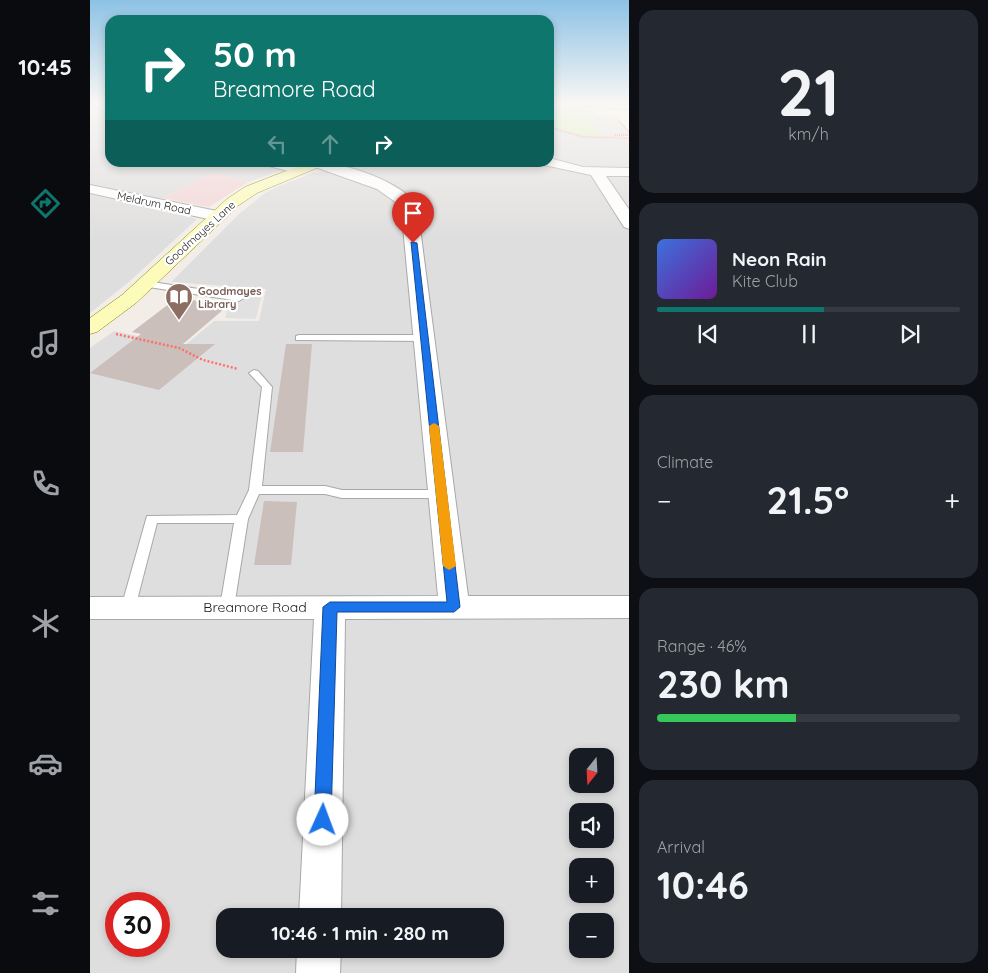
<!DOCTYPE html>
<meta charset="utf-8">
<style>
:root{--surface:#171b24;--page:#242831;--text:#f1f3f6;--muted:#9ea1a6;--line:#363941;--accent:#0f766e}
body{margin:0;font-family:Quicksand,sans-serif;background:var(--page);color:var(--text);height:100vh;display:flex;flex-direction:column;font-size:19px;white-space:nowrap}
*{box-sizing:border-box;margin:0}
p{font-size:16px;color:var(--muted)}
.icon{flex:none;width:28px;height:28px;fill:none;stroke:currentColor;stroke-width:2;stroke-linecap:round;stroke-linejoin:round}
.map{position:relative;flex:1;overflow:hidden}
.side{display:flex;flex-direction:column;gap:10px;padding:10px;background:#0d0f14;width:359px}
.side>*{flex:none}
.guide{position:absolute;left:15px;top:15px;width:449px;height:152px;border-radius:15px;box-shadow:0 2px 8px #0003;background:#0f766e;color:#fff;overflow:hidden}
.needle{width:32px;rotate:198deg}
.buttons{position:absolute;left:479px;top:748px;display:grid;gap:10px}
.buttons a{display:grid;place-items:center;width:45px;height:45px;border-radius:10px;background:var(--surface);box-shadow:0 2px 8px #0003;font-size:25px}
.speed{position:absolute;left:15px;top:892px;display:flex;gap:10px;font-size:25px;font-weight:700;text-align:center}
.speed>*{display:grid;place-content:center;width:65px;height:65px;border-radius:50%;background:var(--surface);box-shadow:0 2px 8px #0003;line-height:1}
.speed .limit{border:8px solid #d22;background:#fff;color:#111}
.pin{position:absolute;display:grid;place-items:center;width:42px;height:42px;color:#fff;margin:-51px -21px;border-radius:50% 50% 50% 0;rotate:-45deg;box-shadow:0 0 5px #0007}
.pin .icon{rotate:45deg}
.me{position:absolute;width:55px;margin:-28px;rotate:2deg;stroke-linejoin:round;filter:drop-shadow(0 0 4px #0008)}
.turn{display:flex;align-items:center;gap:18px;height:105px;padding:0 25px;font-size:22px}
.turn .icon{width:65px;height:65px;stroke-width:2.5}
.turn b{display:block;font-size:35px;line-height:42px}
.lanes{display:flex;align-items:center;height:48px;padding:0 25px;background:#0003;justify-content:center;gap:25px;direction:ltr}
.lanes .off{opacity:.35}
.big{font-size:38px;font-weight:800;line-height:1.1}
.side .tile{flex:1;display:flex;flex-direction:column;justify-content:center;gap:8px;min-width:0;padding:0 18px;border-radius:15px;background:var(--page)}
.side .dial{align-items:center;gap:0}
.dial b{font-size:65px;line-height:1}
.song{display:flex;align-items:center;gap:15px}
.cover{width:60px;height:60px;border-radius:8px;background:linear-gradient(135deg,hsl(220 70% 55%),hsl(280 70% 35%))}
.played{height:5px;border-radius:2px;background:linear-gradient(90deg,var(--accent) 55%,var(--line) 55%)}
.keys{display:flex;justify-content:space-around;direction:ltr}
.heat{display:flex;justify-content:space-between;align-items:center;font-size:28px;direction:ltr}
.charge{height:8px;border-radius:4px;background:linear-gradient(90deg,#34c759 46%,var(--line) 0)}
.trip{position:absolute;left:126px;top:908px;width:288px;height:50px;border-radius:15px;background:var(--surface);box-shadow:0 2px 8px #0003;font-weight:800;line-height:50px;text-align:center}
main{display:flex;flex:1;min-height:0}
.tab-bar{display:flex;flex-direction:column;width:90px;justify-content:space-around;align-items:center;background:#090b0e;color:var(--muted)}
.tab-bar .icon{width:35px;height:35px}
.tab-bar .selected{color:var(--accent)}
.tab-bar b{font-size:22px;color:var(--text)}
.map>svg:first-child{display:block}
.residential{fill:#dfdede;fill-rule:evenodd}
.commercial{fill:#f3d6d7}
.education{fill:#fffde3}
.grass{fill:#d1edac}
.parking{fill:#e1e1e1}
.building{fill:#cabfba}
.lines{fill:none;stroke-linecap:round;stroke-linejoin:round}
.lane-casing{stroke:#a8a8a8;stroke-width:2}
.street-casing{stroke:#a8a8a8;stroke-width:2}
.secondary-casing{stroke:#7c8000;stroke-width:1}
.path-far1{stroke:#ff6e6b;stroke-width:2;stroke-dasharray:1 1;stroke-linecap:butt}
.path{stroke:#ff6e6b;stroke-width:2.5;stroke-dasharray:2 2;stroke-linecap:butt}
.lane{fill:#fff;fill-rule:evenodd}
.street{fill:#fff;fill-rule:evenodd}
.secondary{fill:#fdfbba;fill-rule:evenodd}
.route{fill:#1a73e8;stroke:#114b97}
.slow{fill:#f59e0b}
.labels{text-anchor:middle;dominant-baseline:central;stroke-width:4.5;stroke-linejoin:round;paint-order:stroke}
.far-street-label{font-size:11px;fill:#212121;stroke:#fff}
.far-education-label{font-size:11px;font-weight:bold;fill:#785e54;stroke:#fff;text-anchor:start}
.street-label{font-size:14px;fill:#212121;stroke:#fff}
</style>
<main>
<nav class="tab-bar">
<b>10:45</b>
<svg class="icon selected" aria-label="directions" viewBox="0 0 24 24"><path d="M12 3l9 9-9 9-9-9zM9 14v-3h6M13 9l2 2-2 2"/></svg>
<svg class="icon" aria-label="music" viewBox="0 0 24 24"><path d="M9 18V5l10-2v13"/><circle cx="6" cy="18" r="3"/><circle cx="16" cy="16" r="3"/></svg>
<svg class="icon" aria-label="phone" viewBox="0 0 24 24"><path d="M5 4h4l2 5-3 2q2 4 5 5l2-3 5 2v4C11 20 4 13 5 4z"/></svg>
<svg class="icon" aria-label="climate" viewBox="0 0 24 24"><path d="M12 3v18M4 7l16 10M4 17L20 7"/></svg>
<svg class="icon" aria-label="car" viewBox="0 0 24 24"><path d="M5 17H2v-5l4-1 3-4h7l3 4 3 1v5h-3M9 17h6M6 11h13"/><circle cx="7" cy="17" r="2"/><circle cx="17" cy="17" r="2"/></svg>
<svg class="icon" aria-label="filters" viewBox="0 0 24 24"><path d="M4 7h16M4 17h16"/><circle cx="9" cy="7" r="2"/><circle cx="15" cy="17" r="2"/></svg>
</nav>
<div class="map">
<svg width="540" height="973" viewBox="0 0 540 973">
<rect width="100%" height="100%" fill="#f2ede7"/>
<path class="residential" d="M0,104h20v58l192,1 -54,19 -37,-9 -67,34 53,12 -67,62 -40,32z
M459,104h17l20,12 16,23h27v834h-539v-625l24,-17 70,15 30,-25h45l7,-32 -95,-7 67,-67 27,-22 14,-7 34,-13 10,-1 22,-9 204,-1zM488,756h27v28h-27zM488,811h27v28h-27zM488,866h27v28h-27zM26,904h43v42h-43zM135,916h270v33h-270zM488,921h27v28h-27z"/>
<path class="commercial" d="M121,173l37,9 -39,25 -47,-9z"/>
<path class="education" d="M476,104h63v35h-27l-14,-21z"/>
<path class="grass" d="M459,104h17l29,8 -1,3 -8,1 14,20h-15l-36,-11z"/>
<path class="parking" d="M526,115l13,16v5l-27,3 -16,-23z
M144,289l29,1 -7,29 -31,-1z"/>
<path class="building" d="M88,297l38,8 -3,2 11,2 -41,35h32l-56,46 -69,-17 51,-39 -9,-2z
M196,344h26l-9,108h-33z
M174,501l33,1 -6,63h-37z"/>
<g class="lines">
<defs>
<path id="lane" d="M484,104l56,1v4l-53,-3z
M55,281l94,14 5,3 -5,3 -97,-15 -1,-2z
M209,335h125l5,3 -5,3 -128,-1v-4z
M164,370l4,1 14,16 -10,99h63l17,4h100l6,4 -6,4h-100l-17,-4h-66l-11,25 -14,88 -2,4h-10l-2,-4 14,-84h-77l-22,85 -2,4h-10l-2,-4 26,-92 90,-1 12,-25 13,-103 -13,-14z"/>
<path id="street" d="M1,104l19,1v8l-17,-7z
M459,158l34,9 47,1v8h-24l24,35v18l-6,-2 -33,-52 -47,-10 -2,-3h7z
M173,162h25l17,5 2,3 -7,4 -35,-9z
M224,162c29,0 86,19 103,43l51,391h162v22l-285,1 -4,297h-42l15,-297h-224v-22l348,-1 -37,-390 -24,-17 -62,-22z
M0,185l127,26 8,5 -8,5 -127,-28z
M207,949h44l-1,24h-44z"/>
<path id="secondary" d="M219,162h22l-74,31 -18,12 -103,98 -39,29 -7,2v-16l32,-23 105,-96 18,-12z"/>
</defs>
<use href="#lane" class="lane-casing"/>
<use href="#street" class="street-casing"/>
<use href="#secondary" class="secondary-casing"/>
<path class="path-far1" d="M529,121l11,12
M459,127l34,10 47,1
M525,135h15"/>
<path class="path" d="M26,334l63,14 24,12 35,9"/>
<use href="#lane" class="lane"/>
<use href="#street" class="street"/>
<use href="#secondary" class="secondary"/>
</g>
<linearGradient id="sky" x2="0" y2="1"><stop stop-color="#8dc2e5"/><stop offset="0.43" stop-color="#f9f7f4"/><stop offset="1" stop-color="#f9f7f4" stop-opacity="0"/></linearGradient>
<rect width="540" height="240" fill="url(#sky)"/>
<path class="route" d="M321,242l6,1 43,364 -6,5h-117l-6,208 -2,5 -6,2 -6,-2 -3,-5 9,-213 7,-5h117z"/>
<path class="slow" d="M344,423l5,3 17,140 -7,4 -6,-4 -14,-140z"/>
<defs>
<symbol id="library-pin" viewBox="-11 -11 22 30"><path d="M0 17L-7.5 6A9.5 9.5 0 1 1 7.5 6Z" fill="#8d6e63" stroke="#fff"/><path d="M-6-4Q-3-5.5-.7-3.5V5Q-3 3-6 4ZM6-4Q3-5.5 .7-3.5V5Q3 3 6 4Z" fill="#fff"/></symbol>
</defs>
<g fill-rule="evenodd">
<use href="#library-pin" x="73" y="281" width="32" height="43"/>
</g>
<g class="labels">
<g class="far-street-label">
<text transform="translate(64 203) rotate(12)">Meldrum Road</text>
<text transform="translate(110 233) rotate(-42)">Goodmayes Lane</text>
</g>
<g class="far-education-label">
<text x="108" y="291">Goodmayes<tspan x="108" dy="13">Library</tspan></text>
</g>
<g class="street-label">
<text x="165" y="607">Breamore Road</text>
</g>
</g>
</svg>
<div class="buttons">
<a><svg class="needle" viewBox="-14 -14 28 28"><path d="M0-13l5 13h-10z" fill="#e53935"/><path d="M0 13l5-13h-10z" fill="#9ea1a6"/></svg></a>
<a><svg class="icon" aria-label="sound" viewBox="0 0 24 24"><path d="M4 9h4l5-4v14l-5-4H4zM17 9q2 3 0 6"/></svg></a>
<a>+</a>
<a>−</a>
</div>
<div class="speed"><div class="limit">30</div></div>
<div class="pin" style="left:323px;top:243px;background:#d93025"><svg class="icon" aria-label="arrive" viewBox="0 0 24 24"><path d="M6 21V4h12l-3 4 3 4H6"/></svg></div>
<svg class="me" style="left:233px;top:820px" viewBox="-20 -20 40 40"><circle r="19" fill="#fff"/><path d="M0-13L10 11 0 6-10 11z" fill="#1a73e8"/></svg>
<div class="trip">10:46 · 1 min · 280 m</div>
<div class="guide">
<div class="turn"><svg class="icon" aria-label="right" viewBox="0 0 24 24"><path d="M7 20v-9h11M14 6l5 5-5 5"/></svg><div><b>50 m</b>Breamore Road</div></div>
<div class="lanes"><svg class="icon off" aria-label="left" viewBox="0 0 24 24"><path d="M17 20v-9H6M10 6l-5 5 5 5"/></svg><svg class="icon off" aria-label="ahead" viewBox="0 0 24 24"><path d="M12 20V5M6 11l6-6 6 6"/></svg><svg class="icon" aria-label="right" viewBox="0 0 24 24"><path d="M7 20v-9h11M14 6l5 5-5 5"/></svg></div>
</div>
</div>
<section class="side">
<div class="tile dial"><b>21</b><p>km/h</p></div>
<div class="tile">
<div class="song"><i class="cover"></i><div><b>Neon Rain</b><p>Kite Club</p></div></div>
<div class="played"></div>
<div class="keys"><svg class="icon" aria-label="previous" viewBox="0 0 24 24"><path d="M18 5L8 12l10 7zM5 5v14"/></svg><svg class="icon" aria-label="pause" viewBox="0 0 24 24"><path d="M8 5v14M16 5v14"/></svg><svg class="icon" aria-label="next" viewBox="0 0 24 24"><path d="M6 5l10 7-10 7zM19 5v14"/></svg></div>
</div>
<div class="tile"><p>Climate</p>
<div class="heat"><a>−</a><b class="big">21.5°</b><a>+</a></div>
</div>
<div class="tile"><p>Range · 46%</p><b class="big">230 km</b><div class="charge"></div></div>
<div class="tile"><p>Arrival</p><b class="big">10:46</b></div>
</section>
</main>
